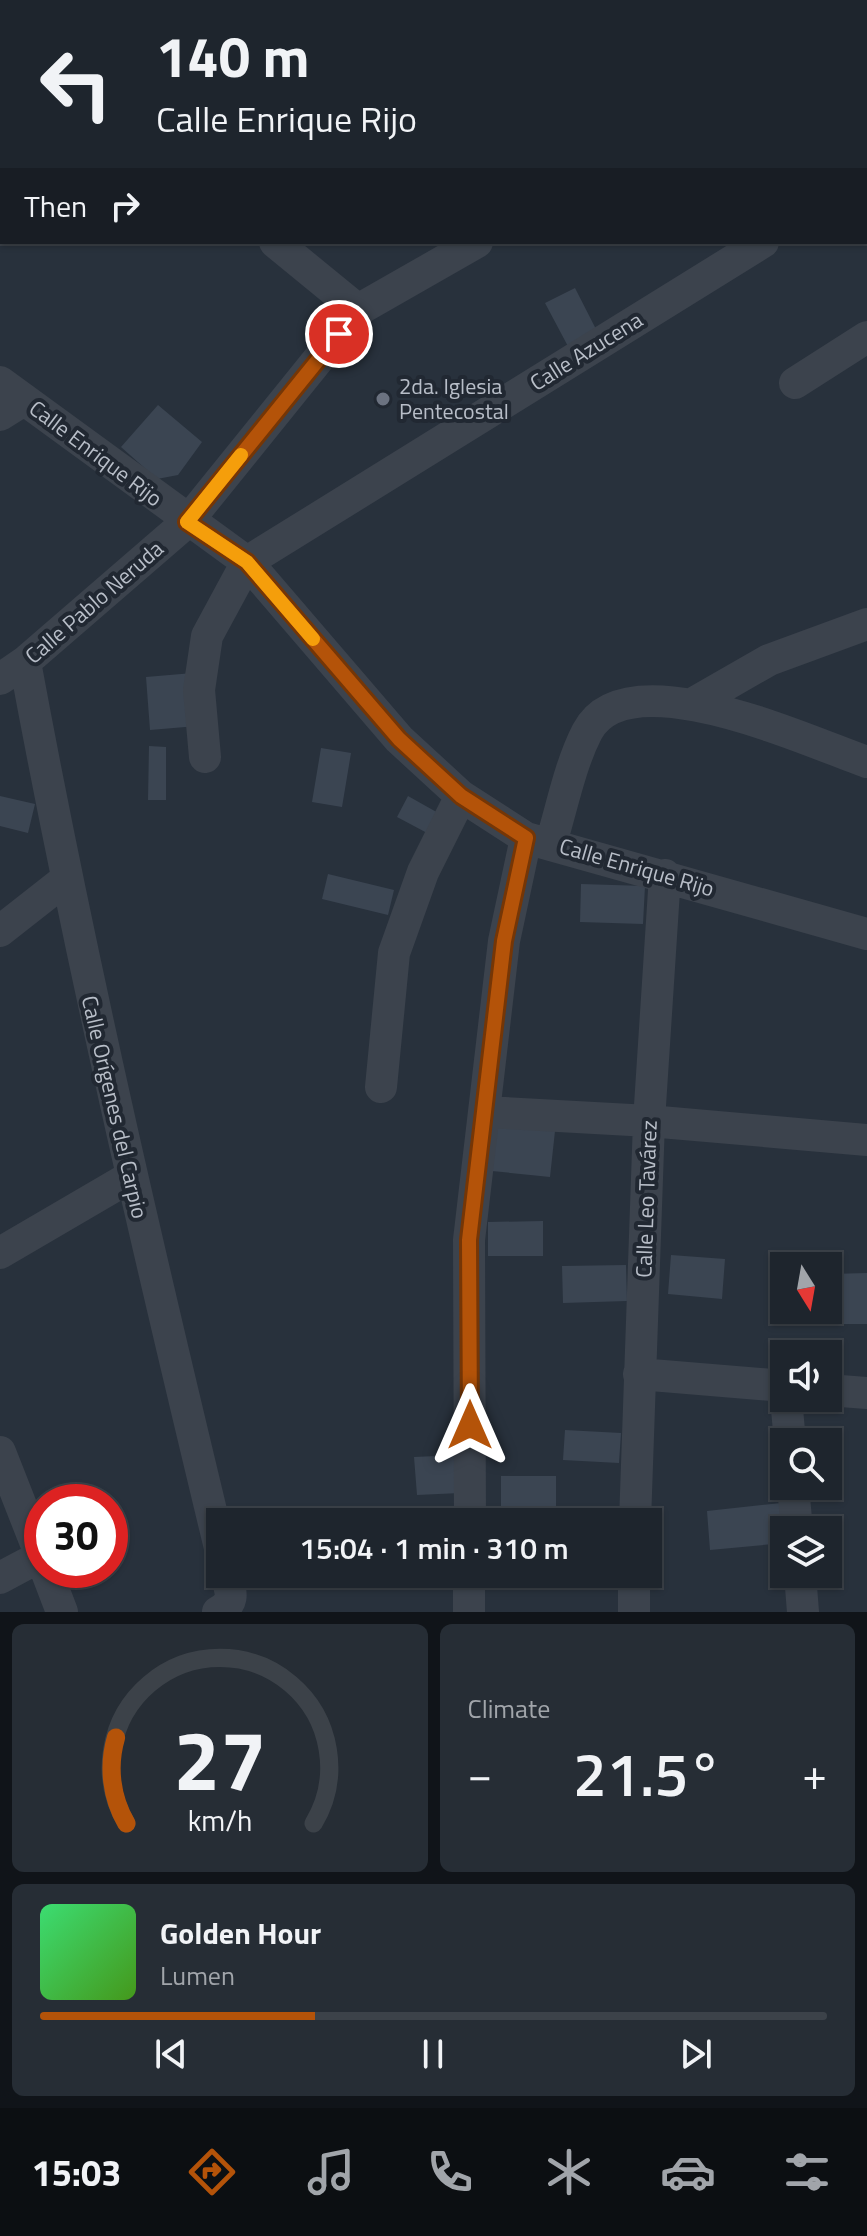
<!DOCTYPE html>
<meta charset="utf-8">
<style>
:root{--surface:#1e252d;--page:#262d35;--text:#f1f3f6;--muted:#a1a5aa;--line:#3c4249;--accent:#b45309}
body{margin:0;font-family:"Titillium Web",sans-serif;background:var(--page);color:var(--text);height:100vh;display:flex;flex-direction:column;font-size:30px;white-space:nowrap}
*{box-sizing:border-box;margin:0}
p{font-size:26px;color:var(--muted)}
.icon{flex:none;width:44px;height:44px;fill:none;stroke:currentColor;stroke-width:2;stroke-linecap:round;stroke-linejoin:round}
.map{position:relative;height:1612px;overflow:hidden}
.drawer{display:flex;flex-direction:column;gap:12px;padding:12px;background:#101419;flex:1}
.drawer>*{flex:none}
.banner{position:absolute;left:0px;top:0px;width:868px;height:244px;box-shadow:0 2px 6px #0004,0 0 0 2px var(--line);background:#1e252d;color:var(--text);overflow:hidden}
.needle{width:52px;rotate:169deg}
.buttons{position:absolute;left:770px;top:1252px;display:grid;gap:16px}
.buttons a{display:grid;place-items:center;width:72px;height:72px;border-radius:0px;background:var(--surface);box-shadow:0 2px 6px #0004,0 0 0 2px var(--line);font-size:40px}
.speed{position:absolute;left:24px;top:1484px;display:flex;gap:16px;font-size:40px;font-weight:700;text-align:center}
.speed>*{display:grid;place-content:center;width:104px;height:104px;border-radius:50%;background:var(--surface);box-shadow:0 2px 6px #0004,0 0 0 2px var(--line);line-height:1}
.speed .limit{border:12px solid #d22;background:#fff;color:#111}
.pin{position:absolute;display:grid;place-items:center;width:68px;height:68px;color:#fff;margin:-34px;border:4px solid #fff;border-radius:50%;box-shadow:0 2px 8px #0007}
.me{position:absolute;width:88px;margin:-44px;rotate:0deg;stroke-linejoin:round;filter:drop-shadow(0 0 6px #0008)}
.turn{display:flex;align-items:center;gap:28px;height:168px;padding:0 24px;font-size:36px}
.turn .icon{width:104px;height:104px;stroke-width:2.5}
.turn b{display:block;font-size:56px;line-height:68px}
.then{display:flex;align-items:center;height:76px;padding:0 24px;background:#0003;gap:16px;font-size:30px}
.big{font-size:60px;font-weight:600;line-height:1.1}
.drawer .card{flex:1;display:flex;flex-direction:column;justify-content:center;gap:12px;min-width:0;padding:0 28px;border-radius:12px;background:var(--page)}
.drawer .dial{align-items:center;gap:0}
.dial svg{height:208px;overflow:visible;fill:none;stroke:var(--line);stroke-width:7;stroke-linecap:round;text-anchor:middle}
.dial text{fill:var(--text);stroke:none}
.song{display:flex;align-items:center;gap:24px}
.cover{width:96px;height:96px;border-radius:12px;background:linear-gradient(135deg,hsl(140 70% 55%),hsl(100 70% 35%))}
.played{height:8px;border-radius:4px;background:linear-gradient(90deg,var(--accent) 35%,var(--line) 35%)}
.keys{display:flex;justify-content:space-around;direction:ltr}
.heat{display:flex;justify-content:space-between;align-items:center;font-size:44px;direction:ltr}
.drawer .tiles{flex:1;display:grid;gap:12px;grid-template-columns:1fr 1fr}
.card:last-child{grid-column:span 2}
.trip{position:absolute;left:206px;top:1508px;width:456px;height:80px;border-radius:0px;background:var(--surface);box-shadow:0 2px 6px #0004,0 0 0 2px var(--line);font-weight:600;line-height:80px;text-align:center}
.menu{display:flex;height:128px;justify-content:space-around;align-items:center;background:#0c0f12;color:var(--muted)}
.menu .icon{width:56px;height:56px}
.menu .selected{color:var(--accent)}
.menu b{font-size:36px;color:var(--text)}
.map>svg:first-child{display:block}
.building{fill:#3b4552}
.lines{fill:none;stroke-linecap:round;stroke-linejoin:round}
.street{stroke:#3c434d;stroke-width:32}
.route-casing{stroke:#753606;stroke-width:20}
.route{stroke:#b45309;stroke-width:14}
.slow{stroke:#f59e0b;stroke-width:14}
.worship-dot{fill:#6b7280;stroke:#212832;stroke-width:3}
.labels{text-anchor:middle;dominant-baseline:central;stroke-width:8;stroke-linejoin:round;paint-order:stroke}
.street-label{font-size:22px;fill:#b8bec8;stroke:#212832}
.poi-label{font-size:22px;fill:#b8bec8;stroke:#212832;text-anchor:start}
</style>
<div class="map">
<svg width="867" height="1612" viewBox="0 0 867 1612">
<rect width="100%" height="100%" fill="#28313c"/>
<path class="building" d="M575,288l25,49 -29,15 -26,-49z
M158,405l44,37 -24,33 -21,4 -36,-32z
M193,673l4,53 -47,4 -4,-53z
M149,746l17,1v53h-18z
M321,748l30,5 -9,54 -30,-5z
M0,796l35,8 -7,29 -28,-7z
M408,796l32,18 -11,20 -32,-17z
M328,874l66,16 -6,25 -66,-16z
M581,884l64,2 -2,38 -63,-2z
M497,1126l58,5 -5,46 -58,-6z
M543,1221v35h-55v-34z
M671,1255l54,4 -3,40 -54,-5z
M626,1265l1,36 -64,2 -1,-37z
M867,1273v51h-35l-1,-50z
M565,1430l56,3 -2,30 -56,-3z
M458,1455l2,38 -43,2 -3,-38z
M501,1476h55v39l-55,1z
M781,1503l3,40 -74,7 -3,-39z"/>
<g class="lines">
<path class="street" d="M485,0l3,2
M123,2l2,-2
M376,2l1,-2
M866,8l1,-1
M0,44l2,1
M866,188h1
M275,242l83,68
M0,382l247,180 152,177 62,57 65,42 341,96
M795,383l72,-46
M0,415l24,-15
M25,662c55,298 124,592 195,886
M0,679l25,-17 162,-140 171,-212 119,-68
M694,703l75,-43 98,-36
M205,757l-6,-67 8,-54 40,-74 516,-320
M551,843c11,-36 19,-78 36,-111 39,-76 222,10 280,30
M0,931l65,-51
M381,1087l13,-134 29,-81 38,-76
M486,1112l163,9 218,19
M0,1253l130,-76
M639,1374l145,12
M828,1390l39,3
M786,1398l4,44
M0,1452l42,107
M793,1486l4,44
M470,1522l-1,-282 35,-299 22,-103
M635,1522l14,-401 16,-246
M46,1570l16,42
M800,1574l3,38
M0,1578l41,-22
M218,1612c18,-10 13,-19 8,-38
M469,1612v-38
M634,1612v-38"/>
</g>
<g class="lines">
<defs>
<path id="route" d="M339,334l-152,188 60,40 152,177 62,57 65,42 -22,103 -35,299 1,185"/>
</defs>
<use href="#route" class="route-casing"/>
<use href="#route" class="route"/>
<path class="slow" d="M241,455l-54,67 60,40 66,77"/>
</g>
<circle class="worship-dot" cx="383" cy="399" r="8"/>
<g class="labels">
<g class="street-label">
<text transform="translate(586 351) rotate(-32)">Calle Azucena</text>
<text transform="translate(96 453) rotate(37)">Calle Enrique Rijo</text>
<text transform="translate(94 602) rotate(-41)">Calle Pablo Neruda</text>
<text transform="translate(637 867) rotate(16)">Calle Enrique Rijo</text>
<text transform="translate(115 1107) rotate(77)">Calle Orígenes del Carpio</text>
<text transform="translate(646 1199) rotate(-88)">Calle Leo Tavárez</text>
</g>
<g class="poi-label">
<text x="399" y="386">2da. Iglesia<tspan x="399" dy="25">Pentecostal</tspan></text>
</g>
</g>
</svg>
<div class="buttons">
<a><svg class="needle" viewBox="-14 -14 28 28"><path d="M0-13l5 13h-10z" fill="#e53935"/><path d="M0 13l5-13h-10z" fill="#a1a5aa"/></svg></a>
<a><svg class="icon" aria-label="sound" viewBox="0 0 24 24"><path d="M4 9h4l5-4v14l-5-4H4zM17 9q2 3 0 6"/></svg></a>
<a><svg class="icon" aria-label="search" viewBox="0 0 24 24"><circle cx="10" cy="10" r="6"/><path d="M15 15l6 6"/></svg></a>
<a><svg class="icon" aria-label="layers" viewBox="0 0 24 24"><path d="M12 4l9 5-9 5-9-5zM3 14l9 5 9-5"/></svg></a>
</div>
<div class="speed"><div class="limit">30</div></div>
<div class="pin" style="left:339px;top:334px;background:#d93025"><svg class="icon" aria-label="arrive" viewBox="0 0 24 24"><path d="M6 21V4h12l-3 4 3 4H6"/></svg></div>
<svg class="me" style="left:470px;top:1425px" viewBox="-20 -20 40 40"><path d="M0-17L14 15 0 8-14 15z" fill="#b45309" stroke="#fff" stroke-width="4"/></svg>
<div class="trip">15:04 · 1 min · 310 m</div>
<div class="banner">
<div class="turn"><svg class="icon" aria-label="left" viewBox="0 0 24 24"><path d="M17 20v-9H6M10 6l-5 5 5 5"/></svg><div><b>140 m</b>Calle Enrique Rijo</div></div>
<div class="then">Then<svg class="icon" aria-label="right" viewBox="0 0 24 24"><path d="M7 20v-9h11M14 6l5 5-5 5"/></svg></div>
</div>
</div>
<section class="drawer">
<div class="tiles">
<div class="card dial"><svg viewBox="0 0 100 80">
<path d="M14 69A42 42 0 1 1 86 69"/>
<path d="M14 69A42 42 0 0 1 10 36" stroke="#b45309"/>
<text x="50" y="56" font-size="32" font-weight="700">27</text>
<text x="50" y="72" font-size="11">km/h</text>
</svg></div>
<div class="card"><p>Climate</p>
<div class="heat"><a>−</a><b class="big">21.5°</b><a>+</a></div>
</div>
<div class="card">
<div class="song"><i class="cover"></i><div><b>Golden Hour</b><p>Lumen</p></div></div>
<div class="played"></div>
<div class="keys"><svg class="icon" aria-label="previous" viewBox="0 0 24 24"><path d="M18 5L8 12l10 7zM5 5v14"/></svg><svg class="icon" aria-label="pause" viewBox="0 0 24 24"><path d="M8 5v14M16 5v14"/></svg><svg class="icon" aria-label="next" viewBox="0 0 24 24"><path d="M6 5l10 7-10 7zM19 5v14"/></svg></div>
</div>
</div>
</section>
<nav class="menu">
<b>15:03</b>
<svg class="icon selected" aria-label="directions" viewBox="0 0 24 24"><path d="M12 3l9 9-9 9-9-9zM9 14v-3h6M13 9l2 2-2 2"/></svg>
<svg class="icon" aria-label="music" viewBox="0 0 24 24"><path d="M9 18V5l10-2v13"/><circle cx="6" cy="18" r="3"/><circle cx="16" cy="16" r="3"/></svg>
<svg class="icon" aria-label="phone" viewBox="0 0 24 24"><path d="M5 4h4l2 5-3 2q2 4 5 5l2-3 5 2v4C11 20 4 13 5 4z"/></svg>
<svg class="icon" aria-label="climate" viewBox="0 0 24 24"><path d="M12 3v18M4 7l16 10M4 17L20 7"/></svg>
<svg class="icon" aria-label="car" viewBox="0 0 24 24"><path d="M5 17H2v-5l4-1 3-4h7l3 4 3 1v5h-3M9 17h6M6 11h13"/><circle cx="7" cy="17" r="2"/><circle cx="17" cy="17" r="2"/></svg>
<svg class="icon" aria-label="filters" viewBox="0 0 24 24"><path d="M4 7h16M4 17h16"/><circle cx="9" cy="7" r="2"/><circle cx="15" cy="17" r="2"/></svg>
</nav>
